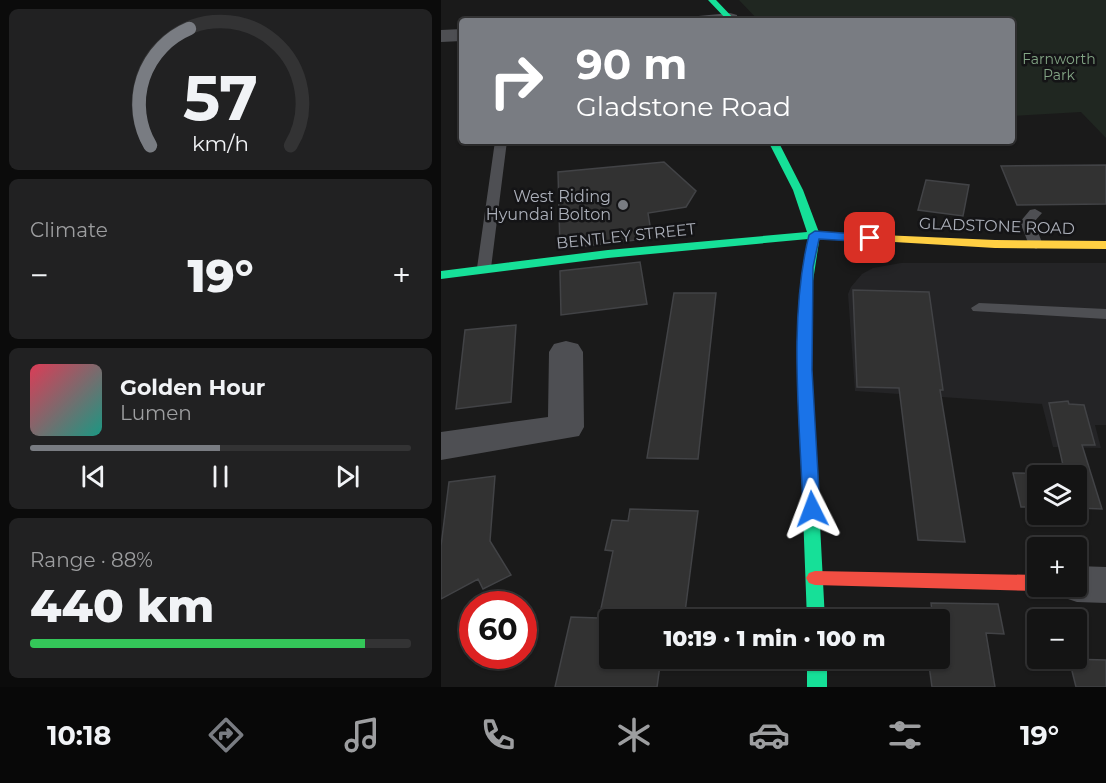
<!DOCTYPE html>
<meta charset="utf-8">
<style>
:root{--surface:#141414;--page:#212122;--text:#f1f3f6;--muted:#9d9ea0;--line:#333334;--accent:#797c82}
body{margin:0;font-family:Montserrat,sans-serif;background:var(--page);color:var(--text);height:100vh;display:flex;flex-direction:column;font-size:22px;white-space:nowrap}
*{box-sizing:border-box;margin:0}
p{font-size:20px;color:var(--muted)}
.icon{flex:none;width:33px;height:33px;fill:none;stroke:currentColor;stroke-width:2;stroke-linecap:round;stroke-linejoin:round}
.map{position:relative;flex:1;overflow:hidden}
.drawer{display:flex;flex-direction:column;gap:9px;padding:9px;background:#0b0b0b;width:441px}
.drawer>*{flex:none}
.hud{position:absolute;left:18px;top:18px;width:556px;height:126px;border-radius:6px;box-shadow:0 2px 4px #0004,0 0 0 2px var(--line);background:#797c82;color:#fff;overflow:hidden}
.fabs{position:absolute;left:586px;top:465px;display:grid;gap:12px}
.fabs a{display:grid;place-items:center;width:60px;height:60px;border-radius:6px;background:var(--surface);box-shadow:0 2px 4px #0004,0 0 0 2px var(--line);font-size:30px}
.speed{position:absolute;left:18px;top:591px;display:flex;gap:12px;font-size:30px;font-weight:700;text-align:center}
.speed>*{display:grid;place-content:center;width:78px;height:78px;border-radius:50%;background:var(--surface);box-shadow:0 2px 4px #0004,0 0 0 2px var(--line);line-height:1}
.speed .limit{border:9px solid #d22;background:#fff;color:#111}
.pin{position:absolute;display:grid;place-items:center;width:51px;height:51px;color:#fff;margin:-26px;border-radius:12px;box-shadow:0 3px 9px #0006}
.me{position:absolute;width:66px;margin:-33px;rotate:357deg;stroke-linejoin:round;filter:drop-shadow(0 0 4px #0008)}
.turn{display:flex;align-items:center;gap:21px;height:126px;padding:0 18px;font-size:27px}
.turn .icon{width:78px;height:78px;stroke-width:2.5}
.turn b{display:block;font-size:42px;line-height:51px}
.big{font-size:45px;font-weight:800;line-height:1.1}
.drawer .widget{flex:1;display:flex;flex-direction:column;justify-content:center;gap:9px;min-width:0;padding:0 21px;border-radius:9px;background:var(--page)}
.drawer .dial{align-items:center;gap:0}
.dial svg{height:156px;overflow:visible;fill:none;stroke:var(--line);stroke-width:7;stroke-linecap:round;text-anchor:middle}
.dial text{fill:var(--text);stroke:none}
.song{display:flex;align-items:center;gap:18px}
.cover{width:72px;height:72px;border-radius:9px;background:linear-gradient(135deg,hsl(350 70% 55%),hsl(170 70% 35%))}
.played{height:6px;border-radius:3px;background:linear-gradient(90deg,var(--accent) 50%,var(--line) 50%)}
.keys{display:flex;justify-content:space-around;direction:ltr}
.heat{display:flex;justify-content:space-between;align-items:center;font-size:33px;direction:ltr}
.charge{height:9px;border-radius:4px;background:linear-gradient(90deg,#34c759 88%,var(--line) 0)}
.trip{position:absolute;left:158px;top:609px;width:351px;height:60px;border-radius:6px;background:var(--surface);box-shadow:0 2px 4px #0004,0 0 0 2px var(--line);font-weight:800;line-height:60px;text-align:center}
.tabs{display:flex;height:96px;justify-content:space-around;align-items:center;background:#080808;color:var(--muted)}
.tabs .icon{width:42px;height:42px}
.tabs .active{color:var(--accent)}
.tabs b{font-size:27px;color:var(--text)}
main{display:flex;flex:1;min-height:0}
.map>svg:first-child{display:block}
.built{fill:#242426}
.green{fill:#202721}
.building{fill:#323232;stroke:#424346;stroke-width:1.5}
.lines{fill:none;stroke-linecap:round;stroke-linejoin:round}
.lane{fill:#4e4f53;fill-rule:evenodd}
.street{fill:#4e4f53;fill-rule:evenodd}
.fast{fill:#16e098;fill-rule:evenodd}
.slow{fill:#ffcf43;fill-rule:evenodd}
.jam{fill:#f24e42;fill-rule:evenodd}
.route{fill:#1a73e8;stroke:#114b97;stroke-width:1.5}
.poi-dot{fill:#797c82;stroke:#141416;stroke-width:2}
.labels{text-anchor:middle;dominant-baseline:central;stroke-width:5;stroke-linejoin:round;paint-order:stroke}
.far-park-label{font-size:14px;fill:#83a585;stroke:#141416}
.poi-label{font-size:16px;fill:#acb0ba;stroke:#141416;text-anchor:end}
.street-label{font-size:16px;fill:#acb0ba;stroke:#141416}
</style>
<main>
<section class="drawer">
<div class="widget dial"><svg viewBox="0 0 100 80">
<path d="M14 69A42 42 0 1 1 86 69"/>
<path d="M14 69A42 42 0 0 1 34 9" stroke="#797c82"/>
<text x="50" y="56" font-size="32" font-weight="700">57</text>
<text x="50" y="72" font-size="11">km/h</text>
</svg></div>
<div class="widget"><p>Climate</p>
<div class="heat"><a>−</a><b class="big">19°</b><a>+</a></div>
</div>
<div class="widget">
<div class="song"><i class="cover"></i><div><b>Golden Hour</b><p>Lumen</p></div></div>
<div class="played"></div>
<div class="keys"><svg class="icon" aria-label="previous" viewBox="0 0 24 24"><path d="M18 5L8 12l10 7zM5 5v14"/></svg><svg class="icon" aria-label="pause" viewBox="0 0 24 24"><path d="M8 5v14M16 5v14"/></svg><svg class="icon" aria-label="next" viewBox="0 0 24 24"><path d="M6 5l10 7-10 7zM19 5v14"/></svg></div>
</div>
<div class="widget"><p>Range · 88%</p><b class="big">440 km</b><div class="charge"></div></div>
</section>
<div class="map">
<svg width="665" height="687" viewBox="0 0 665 687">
<rect width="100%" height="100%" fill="#1a1a1a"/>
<path class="built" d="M460,263h205v162h-11l6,23 -48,-1 -11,-43 -187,-13 -7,-97 3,-7 11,-13 11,-6z"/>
<path class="green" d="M298,0h367v138l-25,-26 -68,4v-95h-254z"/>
<path class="building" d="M223,162l32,29 -10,16 -38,6 4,25 -92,11 -2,-77z
M665,165v39l-89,1 -16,-39z
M485,180l43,5 -6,31 -45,-6z
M199,262l7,42 -86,11 -1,-44z
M412,290l76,2 14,98h-3l25,152 -47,-2 -19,-152 -42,-1z
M233,293h42l-18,166 -51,-1z
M75,325l-5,77 -55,7 9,-79z
M627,401l1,3 15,1 11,40h-13l20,64 -25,-1v-32h-39v31h-17l-8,-34 52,1 -16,-71z
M54,476l-5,65 21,34 -28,14 -5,-10 -37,20v-53l8,-64z
M189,509l68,2 -14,109h-75v38h52l-4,29h-102l16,-70 28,1 14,-67 -8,-1 7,-30 16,1z
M490,603l67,1 6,30 -18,-1 9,54h-63l-4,-29h11v-38h-6z
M628,659l37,1v27h-30z"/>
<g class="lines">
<path class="lane" d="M54,141h12l-16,127 -7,4 -7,-4z
M594,209l7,4 -8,9 9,23 -7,4 -7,-4 -9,-23 10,-12z
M538,303l127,6v10l-133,-8 -2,-3z"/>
<path class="street" d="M289,13l7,2 1,6h-52l2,-4z
M21,29v12l-21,1v-12z
M125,341l12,3 5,8 1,75 -5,9 -138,24v-28l107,-15 1,-65 5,-8z
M636,566l29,1v36l-29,-1 -15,-5 -6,-11h21z"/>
<path class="fast" d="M267,0h8l20,21h-8z
M327,141h10l25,49 17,45 -7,46 -2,71 14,268h-18l-10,-268 4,-71 7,-42 -200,19 -167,21v-8l167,-21 199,-18 -14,-42z
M366,658h20v29h-20z"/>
<path class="slow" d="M373,232l181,8 111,1v8l-111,-1 -185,-11 -2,-2z"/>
<path class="jam" d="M374,571l223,4v11h7l-7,5 -223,-6 -6,-2 -3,-5 3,-5z"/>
</g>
<path class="route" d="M374,231l55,4 6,3 -6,4 -51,-3 -6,28 -1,103 8,139 -2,4 -6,2 -6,-2 -3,-4c-3,-88 -15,-189 6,-274z"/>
<circle class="poi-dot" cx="182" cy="205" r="6"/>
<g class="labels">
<g class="far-park-label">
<text x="618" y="59">Farnworth<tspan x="618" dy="16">Park</tspan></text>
</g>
<g class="poi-label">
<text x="170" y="196">West Riding<tspan x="170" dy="18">Hyundai Bolton</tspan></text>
</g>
<g class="street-label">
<text transform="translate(556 226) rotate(2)">GLADSTONE ROAD</text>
<text transform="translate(185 236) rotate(-6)">BENTLEY STREET</text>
</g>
</g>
</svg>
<div class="fabs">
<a><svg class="icon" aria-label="layers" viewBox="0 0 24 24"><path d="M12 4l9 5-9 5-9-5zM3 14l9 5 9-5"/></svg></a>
<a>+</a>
<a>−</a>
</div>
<div class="speed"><div class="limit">60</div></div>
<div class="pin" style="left:429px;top:238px;background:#d93025"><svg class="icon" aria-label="arrive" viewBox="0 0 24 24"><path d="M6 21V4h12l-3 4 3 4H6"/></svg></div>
<svg class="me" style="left:371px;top:509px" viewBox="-20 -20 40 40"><path d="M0-17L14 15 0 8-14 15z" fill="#1a73e8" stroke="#fff" stroke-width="4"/></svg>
<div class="trip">10:19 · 1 min · 100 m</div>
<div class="hud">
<div class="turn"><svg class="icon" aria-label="right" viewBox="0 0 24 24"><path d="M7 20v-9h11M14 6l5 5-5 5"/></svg><div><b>90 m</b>Gladstone Road</div></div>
</div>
</div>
</main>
<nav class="tabs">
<b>10:18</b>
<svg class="icon active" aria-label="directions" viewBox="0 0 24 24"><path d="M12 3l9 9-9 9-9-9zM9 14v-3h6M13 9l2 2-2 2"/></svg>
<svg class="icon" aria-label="music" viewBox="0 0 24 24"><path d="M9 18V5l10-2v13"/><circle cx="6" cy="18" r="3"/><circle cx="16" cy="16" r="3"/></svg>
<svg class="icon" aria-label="phone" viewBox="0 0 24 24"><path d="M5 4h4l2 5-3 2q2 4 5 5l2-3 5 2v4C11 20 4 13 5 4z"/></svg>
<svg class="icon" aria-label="climate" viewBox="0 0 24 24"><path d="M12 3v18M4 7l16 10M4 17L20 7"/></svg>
<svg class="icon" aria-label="car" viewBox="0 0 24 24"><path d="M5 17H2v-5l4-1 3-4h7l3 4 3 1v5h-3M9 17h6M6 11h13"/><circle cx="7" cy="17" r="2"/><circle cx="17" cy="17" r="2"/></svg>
<svg class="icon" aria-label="filters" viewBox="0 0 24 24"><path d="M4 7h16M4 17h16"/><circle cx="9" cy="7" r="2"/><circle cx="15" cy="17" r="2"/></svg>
<b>19°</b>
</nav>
